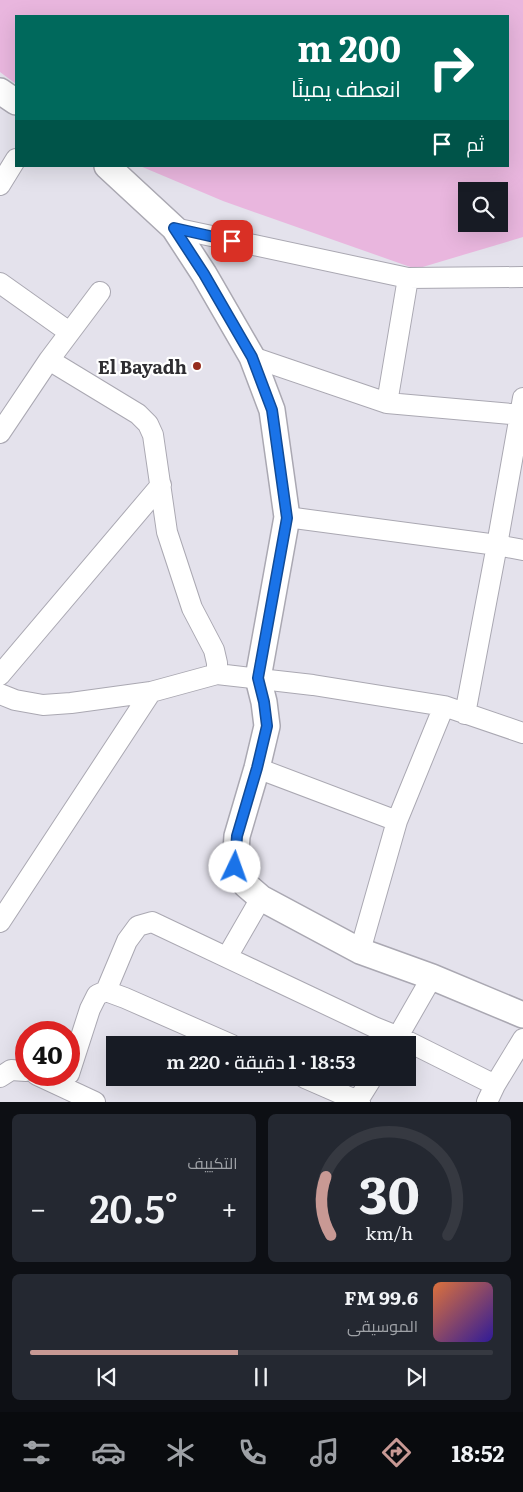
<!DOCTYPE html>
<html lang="ar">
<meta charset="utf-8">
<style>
:root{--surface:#171b24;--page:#242831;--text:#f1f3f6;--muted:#9ea1a6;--line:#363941;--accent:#c89994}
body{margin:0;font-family:Literata,Cairo,serif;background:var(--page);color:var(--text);direction:rtl;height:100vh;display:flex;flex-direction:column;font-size:19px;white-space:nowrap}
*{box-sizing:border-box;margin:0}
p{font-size:16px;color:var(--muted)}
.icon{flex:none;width:28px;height:28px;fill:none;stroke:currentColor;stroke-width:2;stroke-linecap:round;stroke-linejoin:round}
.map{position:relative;height:1102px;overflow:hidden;direction:ltr}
.sheet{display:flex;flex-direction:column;gap:12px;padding:12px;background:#0d0f14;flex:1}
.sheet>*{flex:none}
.guide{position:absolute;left:15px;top:15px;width:494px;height:152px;border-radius:0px;box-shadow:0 5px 20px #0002;direction:rtl;background:#00695c;color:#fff;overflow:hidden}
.controls{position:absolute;left:458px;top:182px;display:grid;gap:10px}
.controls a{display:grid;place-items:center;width:50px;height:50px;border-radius:0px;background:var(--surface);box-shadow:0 5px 20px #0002;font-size:25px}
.speed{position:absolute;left:15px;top:1021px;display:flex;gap:10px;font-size:25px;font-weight:700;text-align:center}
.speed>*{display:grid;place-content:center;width:65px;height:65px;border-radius:50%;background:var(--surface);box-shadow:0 5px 20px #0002;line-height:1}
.speed .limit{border:8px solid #d22;background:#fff;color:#111}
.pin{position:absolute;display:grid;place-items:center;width:42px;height:42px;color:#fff;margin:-21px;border-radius:10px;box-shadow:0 2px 8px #0006}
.me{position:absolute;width:55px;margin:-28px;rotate:3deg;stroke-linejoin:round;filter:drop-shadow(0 0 4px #0008)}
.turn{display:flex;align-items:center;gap:18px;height:105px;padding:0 25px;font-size:22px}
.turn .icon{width:65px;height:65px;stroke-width:2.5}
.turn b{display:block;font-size:35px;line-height:42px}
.then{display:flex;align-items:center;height:48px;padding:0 25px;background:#0003;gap:10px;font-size:19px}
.big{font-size:38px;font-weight:600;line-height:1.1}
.sheet .card{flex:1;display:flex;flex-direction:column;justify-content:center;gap:8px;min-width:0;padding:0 18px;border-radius:8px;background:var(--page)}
.sheet .dial{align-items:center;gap:0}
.dial svg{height:130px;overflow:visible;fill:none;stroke:var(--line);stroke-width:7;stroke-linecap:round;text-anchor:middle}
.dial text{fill:var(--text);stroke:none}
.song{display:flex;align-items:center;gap:15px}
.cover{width:60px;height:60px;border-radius:8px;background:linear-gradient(135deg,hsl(20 70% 55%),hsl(250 70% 35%))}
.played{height:5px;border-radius:2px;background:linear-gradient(90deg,var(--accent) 45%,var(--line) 45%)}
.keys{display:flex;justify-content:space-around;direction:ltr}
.heat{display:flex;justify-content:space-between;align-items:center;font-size:28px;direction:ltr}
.sheet .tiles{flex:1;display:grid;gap:12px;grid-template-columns:1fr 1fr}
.card:last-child{grid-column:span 2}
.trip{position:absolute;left:106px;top:1036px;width:310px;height:50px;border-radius:0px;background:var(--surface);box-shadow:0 5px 20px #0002;font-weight:600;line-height:50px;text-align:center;direction:rtl}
.tab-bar{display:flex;height:80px;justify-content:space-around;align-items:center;background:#090b0e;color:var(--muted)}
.tab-bar .icon{width:35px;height:35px}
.tab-bar .current{color:var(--accent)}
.tab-bar b{font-size:22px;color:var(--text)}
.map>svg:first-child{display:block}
.green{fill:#e9b6de;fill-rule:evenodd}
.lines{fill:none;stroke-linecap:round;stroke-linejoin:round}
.minor-casing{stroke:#aaa8b2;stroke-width:22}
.tertiary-casing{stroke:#aaa8b2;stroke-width:28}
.minor{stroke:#fff;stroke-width:20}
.tertiary{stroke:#fff;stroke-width:25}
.route-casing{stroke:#114b97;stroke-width:12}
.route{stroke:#1a73e8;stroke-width:9}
.poi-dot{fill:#962c1d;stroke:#fff;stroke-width:2}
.labels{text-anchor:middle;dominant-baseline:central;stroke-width:4.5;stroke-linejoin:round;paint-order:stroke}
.poi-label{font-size:18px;font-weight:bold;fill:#2f2e32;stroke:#fff;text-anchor:end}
</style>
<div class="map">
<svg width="523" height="1102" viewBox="0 0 523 1102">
<rect width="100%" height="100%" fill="#e4e2ec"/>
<path class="green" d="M0,0h523v237l-107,32 -193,-68 -83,-35h368v-150h-492v68l-16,-12zM466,191h33v33h-33z"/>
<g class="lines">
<defs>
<path id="minor" d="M0,185l16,-26
M174,228l234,50 115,-1
M0,283l69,49
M252,357l135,46 136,12
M49,360l89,54 10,10 5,11 14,97 25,76 22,42 3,13v11
M387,403l21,-125
M0,433l49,-73 51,-68
M287,517l210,28 26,5
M0,675l161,-190
M0,694l15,6 28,5 28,-2 80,-11 66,-18 96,11 131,21 79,27
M465,714l32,-169 26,-147
M257,768l140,53
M0,922l151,-230
M360,951l37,-130 47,-115
M227,957l34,-59
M106,991l21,-50 11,-15 14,-4 222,105 25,10 96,48 28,-46
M393,1045l39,-68
M69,1074l21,-65 7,-14 9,-4 19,7 107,47
M37,1075l58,27
M0,1077l11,-7 15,1
M305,1078l55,24
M357,1102l15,-24
M487,1102l8,-17"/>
<path id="tertiary" d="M0,91l16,11
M107,166l67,62 30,46 48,83 20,53 15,107 -29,161 6,24 3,24 -10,42 -20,68 -2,31 11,18 15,13 99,53 72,26 91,38"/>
</defs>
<use href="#minor" class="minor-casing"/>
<use href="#tertiary" class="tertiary-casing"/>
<use href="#minor" class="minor"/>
<use href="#tertiary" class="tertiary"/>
</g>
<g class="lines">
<defs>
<path id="route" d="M232,241l-58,-13 30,46 48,83 20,53 15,108 -29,160 6,24 3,24 -10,42 -20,68 -2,31"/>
</defs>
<use href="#route" class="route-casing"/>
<use href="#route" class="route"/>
</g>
<circle class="poi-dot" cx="197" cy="366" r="5"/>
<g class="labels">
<g class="poi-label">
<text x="187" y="366">El Bayadh</text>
</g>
</g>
</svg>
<div class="controls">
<a><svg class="icon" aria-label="search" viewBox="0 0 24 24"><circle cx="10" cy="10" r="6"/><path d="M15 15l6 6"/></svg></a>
</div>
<div class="speed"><div class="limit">40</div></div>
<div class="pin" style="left:232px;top:241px;background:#d93025"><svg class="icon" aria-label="arrive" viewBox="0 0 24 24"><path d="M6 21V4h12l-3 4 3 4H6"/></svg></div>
<svg class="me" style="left:235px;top:867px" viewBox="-20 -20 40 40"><circle r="19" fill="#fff"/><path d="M0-13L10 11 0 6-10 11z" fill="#1a73e8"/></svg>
<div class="trip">18:53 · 1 دقيقة · 220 m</div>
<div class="guide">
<div class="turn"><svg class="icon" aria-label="right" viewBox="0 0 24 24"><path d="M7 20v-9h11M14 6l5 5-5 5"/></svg><div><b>200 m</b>انعطف يمينًا</div></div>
<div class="then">ثم<svg class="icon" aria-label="arrive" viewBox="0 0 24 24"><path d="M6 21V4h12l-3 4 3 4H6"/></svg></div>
</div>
</div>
<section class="sheet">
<div class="tiles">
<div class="card dial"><svg viewBox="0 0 100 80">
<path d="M14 69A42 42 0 1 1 86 69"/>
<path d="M14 69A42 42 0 0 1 11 33" stroke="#c89994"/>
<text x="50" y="56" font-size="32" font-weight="700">30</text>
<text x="50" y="72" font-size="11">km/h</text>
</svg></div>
<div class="card"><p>التكييف</p>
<div class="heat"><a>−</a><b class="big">20.5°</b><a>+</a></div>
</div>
<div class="card">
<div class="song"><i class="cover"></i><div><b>99.6 FM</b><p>الموسيقى</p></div></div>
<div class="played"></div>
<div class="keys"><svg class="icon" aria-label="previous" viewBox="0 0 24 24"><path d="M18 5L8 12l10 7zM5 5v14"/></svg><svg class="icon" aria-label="pause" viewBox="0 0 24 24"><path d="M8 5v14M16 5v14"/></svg><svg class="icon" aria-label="next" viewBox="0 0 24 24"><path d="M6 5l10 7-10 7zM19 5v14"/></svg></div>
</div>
</div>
</section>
<nav class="tab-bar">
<b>18:52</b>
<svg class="icon current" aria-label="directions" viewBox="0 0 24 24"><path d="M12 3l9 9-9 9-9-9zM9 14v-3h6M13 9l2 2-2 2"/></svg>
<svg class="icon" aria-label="music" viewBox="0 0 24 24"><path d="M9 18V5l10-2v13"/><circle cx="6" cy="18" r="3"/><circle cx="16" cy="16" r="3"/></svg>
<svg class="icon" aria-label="phone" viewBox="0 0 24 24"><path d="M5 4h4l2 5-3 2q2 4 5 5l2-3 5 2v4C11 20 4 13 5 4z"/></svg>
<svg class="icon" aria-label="climate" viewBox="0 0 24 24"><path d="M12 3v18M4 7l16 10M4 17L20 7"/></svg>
<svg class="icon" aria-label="car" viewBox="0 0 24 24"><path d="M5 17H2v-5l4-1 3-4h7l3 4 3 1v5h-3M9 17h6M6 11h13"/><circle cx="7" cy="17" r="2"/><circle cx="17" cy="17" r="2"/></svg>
<svg class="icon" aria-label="filters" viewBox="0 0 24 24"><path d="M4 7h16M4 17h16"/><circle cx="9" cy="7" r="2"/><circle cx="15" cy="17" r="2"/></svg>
</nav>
